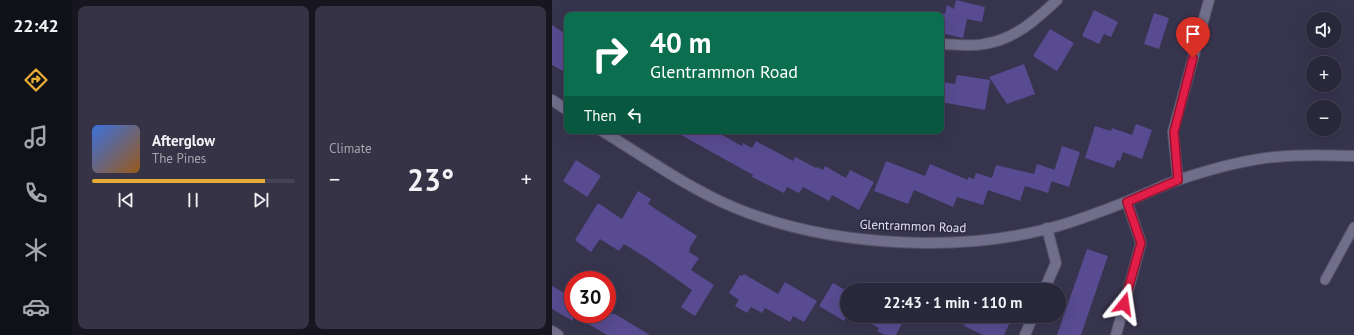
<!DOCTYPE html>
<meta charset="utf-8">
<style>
:root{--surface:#29273a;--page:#353345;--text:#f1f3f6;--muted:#a5a5af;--line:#454454;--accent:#e5ad35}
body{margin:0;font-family:"PT Sans",sans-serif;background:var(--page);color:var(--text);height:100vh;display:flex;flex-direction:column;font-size:15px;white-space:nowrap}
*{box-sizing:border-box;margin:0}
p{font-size:13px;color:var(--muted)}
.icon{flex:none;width:22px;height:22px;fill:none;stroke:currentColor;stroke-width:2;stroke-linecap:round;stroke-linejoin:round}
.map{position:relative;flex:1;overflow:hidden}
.details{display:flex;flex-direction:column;gap:6px;padding:6px;background:#171520;width:480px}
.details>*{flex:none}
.top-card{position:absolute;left:12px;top:12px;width:380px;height:122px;border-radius:8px;box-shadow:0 4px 16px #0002,0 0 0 1px var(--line);background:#0b6e4f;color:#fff;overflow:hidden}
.controls{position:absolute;left:754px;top:12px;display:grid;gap:8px}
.controls a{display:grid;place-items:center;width:36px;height:36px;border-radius:50%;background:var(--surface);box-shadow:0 4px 16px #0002,0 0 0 1px var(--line);font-size:20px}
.speed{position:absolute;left:12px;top:271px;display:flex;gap:8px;font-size:20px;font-weight:700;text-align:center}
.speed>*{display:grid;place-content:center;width:52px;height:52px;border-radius:50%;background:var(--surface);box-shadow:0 4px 16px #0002,0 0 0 1px var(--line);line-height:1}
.speed .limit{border:6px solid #d22;background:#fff;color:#111}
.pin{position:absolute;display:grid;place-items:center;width:34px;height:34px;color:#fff;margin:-41px -17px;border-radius:50% 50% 50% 0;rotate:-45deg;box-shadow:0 0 4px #0007}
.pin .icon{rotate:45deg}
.me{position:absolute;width:44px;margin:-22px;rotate:15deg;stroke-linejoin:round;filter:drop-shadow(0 0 3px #0008)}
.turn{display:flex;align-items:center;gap:14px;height:84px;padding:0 20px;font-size:18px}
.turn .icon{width:52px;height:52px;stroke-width:2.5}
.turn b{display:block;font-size:28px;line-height:34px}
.then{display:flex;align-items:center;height:38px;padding:0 20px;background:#0003;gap:8px;font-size:15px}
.big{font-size:30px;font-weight:600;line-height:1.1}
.details .tile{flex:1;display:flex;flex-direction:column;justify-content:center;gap:6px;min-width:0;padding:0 14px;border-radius:8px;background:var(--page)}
.song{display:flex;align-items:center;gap:12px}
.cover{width:48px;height:48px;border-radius:6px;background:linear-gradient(135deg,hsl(220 70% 55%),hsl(30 70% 35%))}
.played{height:4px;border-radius:2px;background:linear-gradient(90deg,var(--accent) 85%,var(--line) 85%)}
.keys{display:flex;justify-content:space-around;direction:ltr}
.heat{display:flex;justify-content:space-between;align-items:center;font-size:22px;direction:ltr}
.details .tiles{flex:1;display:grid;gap:6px;grid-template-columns:repeat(2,1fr)}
.trip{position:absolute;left:288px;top:283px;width:226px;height:40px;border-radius:20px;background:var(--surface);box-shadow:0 4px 16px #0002,0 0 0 1px var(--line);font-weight:600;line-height:40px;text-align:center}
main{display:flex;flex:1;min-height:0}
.tabs{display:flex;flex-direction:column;width:72px;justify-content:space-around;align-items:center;background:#101017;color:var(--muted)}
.tabs .icon{width:28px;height:28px}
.tabs .current{color:var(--accent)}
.tabs b{font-size:18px;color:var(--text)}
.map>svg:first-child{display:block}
.building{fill:#584b91}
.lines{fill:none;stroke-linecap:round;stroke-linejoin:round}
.lane-casing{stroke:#555268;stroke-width:11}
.street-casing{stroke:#555268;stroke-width:12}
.lane{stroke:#716e8b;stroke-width:9}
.street{stroke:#716e8b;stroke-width:10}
.route-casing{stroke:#92132f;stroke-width:10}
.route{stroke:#e11d48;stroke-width:7}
.labels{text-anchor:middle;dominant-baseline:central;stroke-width:3;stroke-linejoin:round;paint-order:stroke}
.street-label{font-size:13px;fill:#e0dff0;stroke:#2d2a43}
</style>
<main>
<nav class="tabs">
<b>22:42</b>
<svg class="icon current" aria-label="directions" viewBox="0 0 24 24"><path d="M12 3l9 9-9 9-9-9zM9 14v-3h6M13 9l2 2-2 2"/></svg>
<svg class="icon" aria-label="music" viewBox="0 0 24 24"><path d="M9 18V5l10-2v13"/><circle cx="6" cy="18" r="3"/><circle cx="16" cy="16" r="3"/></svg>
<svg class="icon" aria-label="phone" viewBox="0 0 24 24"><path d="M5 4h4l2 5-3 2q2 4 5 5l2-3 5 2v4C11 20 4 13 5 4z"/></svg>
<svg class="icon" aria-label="climate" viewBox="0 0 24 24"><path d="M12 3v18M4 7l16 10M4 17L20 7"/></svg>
<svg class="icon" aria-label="car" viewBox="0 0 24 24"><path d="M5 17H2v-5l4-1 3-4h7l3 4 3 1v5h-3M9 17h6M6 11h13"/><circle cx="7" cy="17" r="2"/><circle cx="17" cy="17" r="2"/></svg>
</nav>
<section class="details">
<div class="tiles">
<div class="tile">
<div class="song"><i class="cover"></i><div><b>Afterglow</b><p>The Pines</p></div></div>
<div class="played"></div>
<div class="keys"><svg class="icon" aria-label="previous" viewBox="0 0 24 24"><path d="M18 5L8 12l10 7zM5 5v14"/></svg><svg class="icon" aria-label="pause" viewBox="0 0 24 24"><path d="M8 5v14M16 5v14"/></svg><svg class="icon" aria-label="next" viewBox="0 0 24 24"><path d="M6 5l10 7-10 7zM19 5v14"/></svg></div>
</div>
<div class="tile"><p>Climate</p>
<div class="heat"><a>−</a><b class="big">23°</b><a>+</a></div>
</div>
</div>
</section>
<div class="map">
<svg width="802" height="335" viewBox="0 0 802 335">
<rect width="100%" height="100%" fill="#37344e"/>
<path class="building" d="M404,0l29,7 -3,15 -15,-3 -4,19 -22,-5v-20l4,1 2,-9 7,4z
M542,10l24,12 -7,15 -7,-3 -5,10 -17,-8z
M602,13l15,5 -10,31 -15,-5z
M0,25l15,10v38l-15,-8z
M498,29l24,14 -17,28 -24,-15z
M472,64l11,30 -28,10 -18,-27z
M405,75l33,5 -5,30 -44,-8v-20l14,2z
M584,124l16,6 -10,29 -19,-7 -3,9 -3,-1 -3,8 -29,-10 10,-32 16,5 1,-3 20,7z
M122,131h41l27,15 1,-3 9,5 4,-7 37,20 2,-4 21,11 1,-1 6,3 2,-4 21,12 4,-8 24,12 -15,28 -27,-15 -3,6 -26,-14 -4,6 -12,-6 -3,6 -32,-16 1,-2z
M510,146l18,6 -11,35 -18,-6z
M24,160l25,16 -14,21 -24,-16z
M334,161l39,15 5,-12 38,16v-3l6,2 2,-6 16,5 -9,27 -26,-8 -4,10 -39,-17 -6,14 -34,-13z
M485,164l18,6 -7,23 -23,-7 -5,15 -32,-11 8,-25 38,9z
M86,191l13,8 -3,5 49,32 -8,13 1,1 -1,2 10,6 -8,12 23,15 -19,31 -14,-9 11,-17 -44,-31 -24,-15 -5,7 -19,-12 -9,13 -16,-12 23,-37 24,16z
M535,249l21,7 -27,79h-24z
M192,274l34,20 7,-12 32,19 -13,21 -11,-6 -3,6 -25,-14 -3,5 -11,-6 -4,6 -12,-7 4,-6 -10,-7 11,-18 2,1z
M281,283l14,8v24l-3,6 -25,-15z
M0,286l21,12v16h42l35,21h-43l-34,-20v6l-21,-12z
M306,316h48l-10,19h-11l-8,-4 2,-3z
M398,316h63l-9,19h-21l-19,-9 1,-3z"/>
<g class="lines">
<defs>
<path id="lane" d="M773,280l29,-53"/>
<path id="street" d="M389,44c13,0 30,3 43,0 30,-4 53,-25 73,-44
M0,100l15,10
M50,131c43,26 84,56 131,76 98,41 237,48 338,15 24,-8 48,-17 71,-27 12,-5 24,-11 36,-15 30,-10 65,-20 97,-23 26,-3 52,-2 79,-1
M626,180l-5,-48 36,-132
M492,290l12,-27 -9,-35
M0,331l6,4
M473,335l8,-19
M564,335l25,-92 -14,-41"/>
</defs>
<use href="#lane" class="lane-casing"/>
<use href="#street" class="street-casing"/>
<use href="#lane" class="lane"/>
<use href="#street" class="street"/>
</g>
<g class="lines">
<defs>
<path id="route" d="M572,304l17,-61 -14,-41 51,-22 -4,-48 19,-74"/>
</defs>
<use href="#route" class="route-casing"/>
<use href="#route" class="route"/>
</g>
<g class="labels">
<g class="street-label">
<text transform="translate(361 226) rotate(2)">Glentrammon Road</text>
</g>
</g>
</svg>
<div class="controls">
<a><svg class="icon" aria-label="sound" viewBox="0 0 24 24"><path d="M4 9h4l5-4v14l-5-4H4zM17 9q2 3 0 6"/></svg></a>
<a>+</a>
<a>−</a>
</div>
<div class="speed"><div class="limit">30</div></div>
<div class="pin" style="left:641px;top:58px;background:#d93025"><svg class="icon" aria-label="arrive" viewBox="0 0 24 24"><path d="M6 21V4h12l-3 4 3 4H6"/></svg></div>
<svg class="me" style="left:572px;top:304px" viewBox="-20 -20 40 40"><path d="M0-17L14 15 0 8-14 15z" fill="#e11d48" stroke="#fff" stroke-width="4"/></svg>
<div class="trip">22:43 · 1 min · 110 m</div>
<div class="top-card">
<div class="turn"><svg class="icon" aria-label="right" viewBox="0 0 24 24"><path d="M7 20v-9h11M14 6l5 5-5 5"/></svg><div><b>40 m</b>Glentrammon Road</div></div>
<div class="then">Then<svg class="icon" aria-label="left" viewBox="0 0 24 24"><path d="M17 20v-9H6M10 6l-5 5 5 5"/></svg></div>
</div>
</div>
</main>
